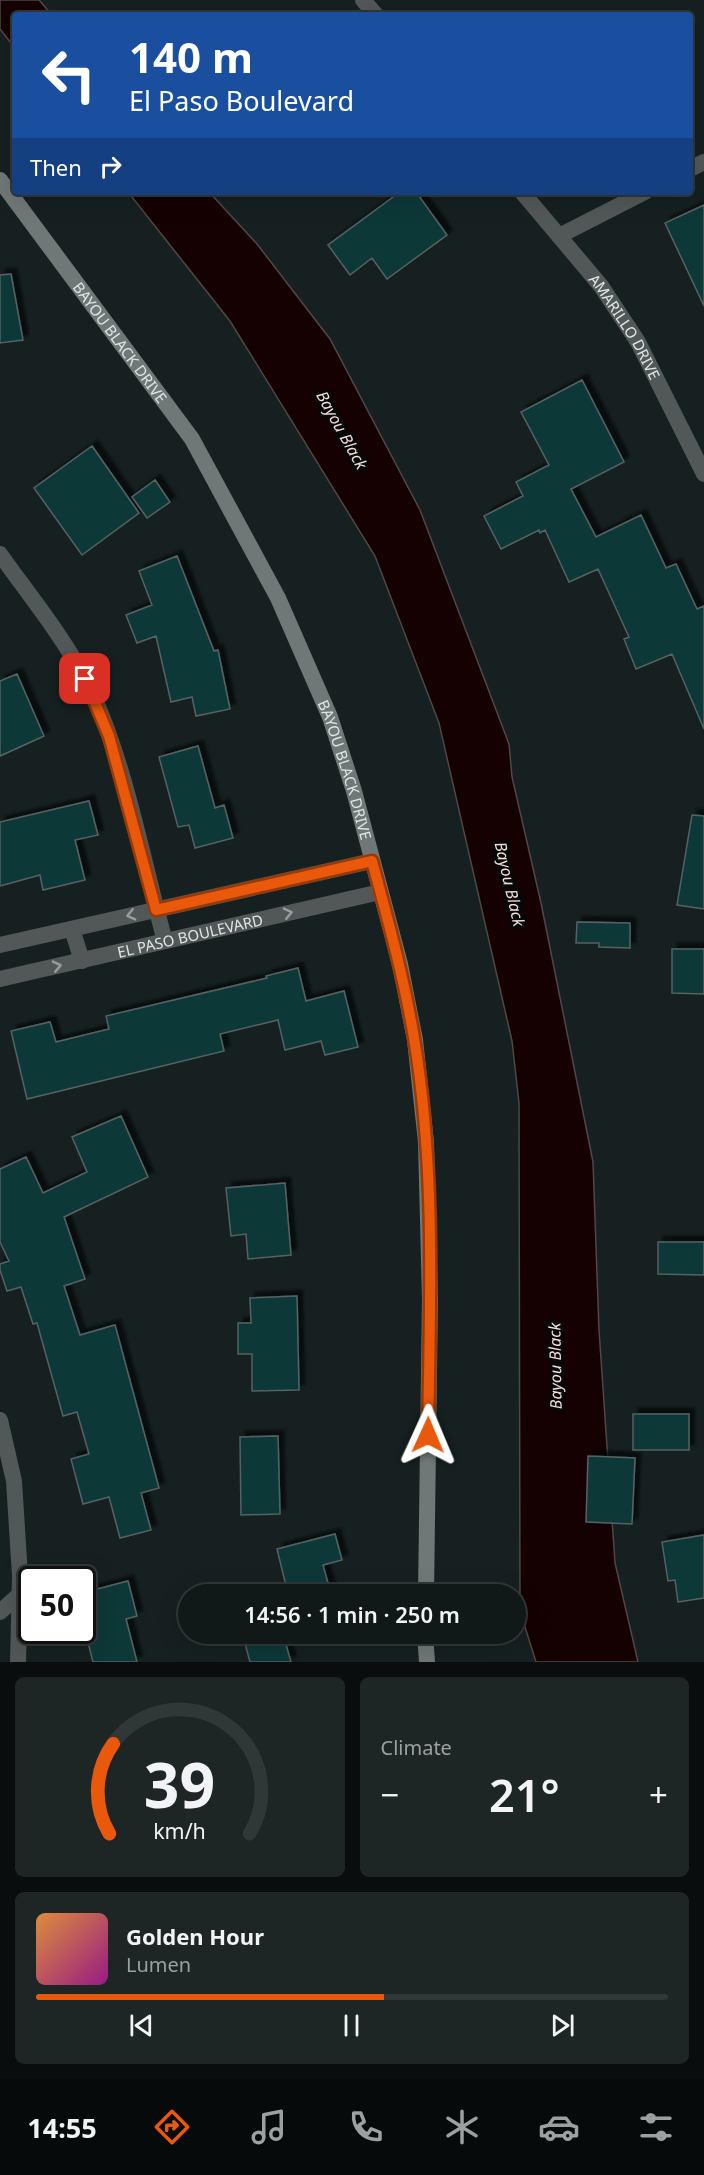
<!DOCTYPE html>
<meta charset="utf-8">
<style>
:root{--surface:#101818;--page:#1e2525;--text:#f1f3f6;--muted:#9ca0a2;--line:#303737;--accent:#ea580c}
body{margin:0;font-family:"Noto Sans",sans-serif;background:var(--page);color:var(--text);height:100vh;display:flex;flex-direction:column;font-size:22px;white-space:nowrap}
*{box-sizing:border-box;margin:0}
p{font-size:20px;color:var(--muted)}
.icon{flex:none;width:33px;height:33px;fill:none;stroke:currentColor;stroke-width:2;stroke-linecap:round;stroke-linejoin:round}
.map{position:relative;height:1662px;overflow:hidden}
.panel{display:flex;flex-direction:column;gap:15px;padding:15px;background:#090d0d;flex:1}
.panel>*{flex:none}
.guide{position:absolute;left:12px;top:12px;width:681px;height:183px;border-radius:6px;box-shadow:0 6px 24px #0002,0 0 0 2px var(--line);background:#1a4fa0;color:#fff;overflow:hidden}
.speed{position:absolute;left:18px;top:1566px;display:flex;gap:12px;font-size:30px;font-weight:700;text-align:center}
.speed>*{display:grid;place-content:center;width:78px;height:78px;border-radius:50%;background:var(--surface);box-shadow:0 6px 24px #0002,0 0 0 2px var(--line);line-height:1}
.speed .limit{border:3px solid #111;border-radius:9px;background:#fff;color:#111}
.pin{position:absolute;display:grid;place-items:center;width:51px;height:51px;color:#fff;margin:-26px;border-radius:12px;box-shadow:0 3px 9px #0006}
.me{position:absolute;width:66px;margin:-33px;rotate:1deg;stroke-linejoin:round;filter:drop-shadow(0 0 4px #0008)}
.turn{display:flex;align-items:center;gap:21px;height:126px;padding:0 18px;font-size:27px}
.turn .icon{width:78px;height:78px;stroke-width:2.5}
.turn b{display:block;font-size:42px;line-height:51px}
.then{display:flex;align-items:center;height:57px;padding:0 18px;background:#0003;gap:12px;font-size:22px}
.big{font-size:45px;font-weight:600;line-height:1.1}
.panel .tile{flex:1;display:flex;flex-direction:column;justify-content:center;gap:9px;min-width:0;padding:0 21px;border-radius:9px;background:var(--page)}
.panel .dial{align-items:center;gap:0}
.dial svg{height:156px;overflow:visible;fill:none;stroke:var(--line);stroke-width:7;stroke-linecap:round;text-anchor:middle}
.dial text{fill:var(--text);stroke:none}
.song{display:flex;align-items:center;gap:18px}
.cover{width:72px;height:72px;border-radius:9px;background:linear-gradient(135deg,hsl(30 70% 55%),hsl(310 70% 35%))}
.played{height:6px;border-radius:3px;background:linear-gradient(90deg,var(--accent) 55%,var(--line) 55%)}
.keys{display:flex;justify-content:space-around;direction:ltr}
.heat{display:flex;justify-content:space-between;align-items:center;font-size:33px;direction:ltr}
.panel .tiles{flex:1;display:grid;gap:15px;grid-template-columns:1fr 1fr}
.tile:last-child{grid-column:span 2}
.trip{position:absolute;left:178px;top:1584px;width:348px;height:60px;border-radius:30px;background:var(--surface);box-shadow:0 6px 24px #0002,0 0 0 2px var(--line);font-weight:600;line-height:60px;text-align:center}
.tab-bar{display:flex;height:96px;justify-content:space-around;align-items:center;background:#060a0a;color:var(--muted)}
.tab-bar .icon{width:42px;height:42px}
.tab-bar .active{color:var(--accent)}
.tab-bar b{font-size:27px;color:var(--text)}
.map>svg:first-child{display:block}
.water{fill:#150102;stroke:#524646;stroke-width:1.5}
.building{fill:#0d3737;stroke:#566262;stroke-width:1.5;filter:url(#shadow)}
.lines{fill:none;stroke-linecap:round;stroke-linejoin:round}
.minor{stroke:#525757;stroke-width:16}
.secondary{stroke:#6f7777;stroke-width:16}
.oneway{stroke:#989e9e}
.route-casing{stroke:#983908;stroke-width:15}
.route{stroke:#ea580c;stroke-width:10}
.labels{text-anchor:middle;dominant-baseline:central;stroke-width:6;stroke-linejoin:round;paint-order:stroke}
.street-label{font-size:15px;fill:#dfe6e6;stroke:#050909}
.water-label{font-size:16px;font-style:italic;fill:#f8dddb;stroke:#050909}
</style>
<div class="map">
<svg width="704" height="1662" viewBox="0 0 704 1662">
<defs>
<filter id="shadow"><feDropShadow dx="5.5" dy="-5.5" stdDeviation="1.5" flood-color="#0009"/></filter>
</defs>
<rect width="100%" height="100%" fill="#162020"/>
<path class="water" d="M0,0h39l13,15h-37v33l-15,-19z
M128,192h81l48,52 73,95 90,171 89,234 3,33 29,126 52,259 6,168 16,233 23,99h-102l-16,-51 -1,-508 -7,-62 -73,-318 -64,-167 -145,-235z"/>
<path class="building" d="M400,192h16l31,43 -60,44 -15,-21 -22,17 -22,-30z
M704,205v101l-39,-83z
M11,274l12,66 -23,3v-68z
M582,380l42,82 -53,27 25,48 45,-22 25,53 10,-4 21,45 7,-3v123l-32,-75 -36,15 -12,-30 5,-2 -31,-68 -29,13 -24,-52 -5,3 -1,-3 -38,19 -17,-33 39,-20 -7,-14 33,-17 -28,-53z
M92,446l47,67 -57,42 -48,-67z
M155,480l15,22 -23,16 -15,-21z
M177,556l37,95 4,-1 12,59 -34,7 -4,-19 -21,5 -15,-66 -19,7 -11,-28 26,-10 -13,-34z
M17,674l27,62 -44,20v-75z
M198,746l17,62 9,-3 9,33 -38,10 -6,-23 -11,2 -19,-70z
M89,801l9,34 -23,5 10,40 -42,10 -3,-15 -40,11v-64z
M692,815l12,1v93l-27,-4z
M577,922l53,1v25l-31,-1v-4h-23z
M672,949h32v45l-32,-1z
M298,968l8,33 38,-10 14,56 -33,8 -4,-14 -36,9 -7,-30 -58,14 4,17 -197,48 -16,-68 39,-9 6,20 53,-13 -3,-13 161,-38 -1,-2z
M121,1116l27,61 -84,40 21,62 -21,7 16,49 35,-10 44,163 -18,5 10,37 -31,8 -11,-41 -26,7 -12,-45 18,-5 -12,-42 -14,4 -26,-93 -4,1 -12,-37 -14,4 -7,-21v-6l9,-3 -9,-19v-73l26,-12 17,36 44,-21 -15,-35z
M285,1183l6,72 -43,4 -2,-25 -15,2 -5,-48z
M658,1242h46v33l-46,-1z
M297,1296l2,94 -47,1v-37h-14v-31h13l-1,-25z
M633,1414h56v36h-56z
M278,1436l2,78 -39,1 -1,-78z
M588,1456l47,2 -3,66 -46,-2z
M335,1534l7,26 -19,5 8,29h-43l-11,-45z
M704,1535v63l-26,4 -3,-22 -7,1 -6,-39z
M128,1581l9,35 -11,3 11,43h-44l-11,-43v-26z
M267,1634h16l8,28h-41l-6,-22z"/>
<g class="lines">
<g class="minor">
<path d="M363,0l13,15"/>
<path d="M690,169l14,-7"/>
<path id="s1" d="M522,192l79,94 37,56 66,132"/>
<path d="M559,236l86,-44"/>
<path d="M0,554c29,41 62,81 85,125 39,75 57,180 80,262"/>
<path d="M72,929l10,32"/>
<path d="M0,945l372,-84"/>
<path id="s2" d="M0,979l380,-87"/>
<path d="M0,1420l14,61 6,95 -2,86"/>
<path d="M0,1612l20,-18"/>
</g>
<g class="secondary">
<path id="s3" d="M0,180l192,259 86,159 52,119 24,74 46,173 15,76 11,102 4,157 -4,295"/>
<path d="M425,1634l2,28"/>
</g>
</g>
<defs><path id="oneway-chevron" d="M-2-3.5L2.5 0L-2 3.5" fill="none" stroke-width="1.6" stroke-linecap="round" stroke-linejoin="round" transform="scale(1.5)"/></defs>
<g class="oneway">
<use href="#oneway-chevron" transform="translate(288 913) rotate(-13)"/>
<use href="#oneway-chevron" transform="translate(131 915) rotate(167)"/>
<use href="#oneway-chevron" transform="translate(57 966) rotate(-13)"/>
</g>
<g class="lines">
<defs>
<path id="route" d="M85,679l24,57 47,174 216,-49c16,59 32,117 42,177 22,131 16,266 14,397"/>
</defs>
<use href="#route" class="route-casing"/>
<use href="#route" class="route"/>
</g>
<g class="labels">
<g class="street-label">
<text stroke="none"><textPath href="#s1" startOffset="170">AMARILLO DRIVE</textPath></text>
<text stroke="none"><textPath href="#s3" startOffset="202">BAYOU BLACK DRIVE</textPath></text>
<text stroke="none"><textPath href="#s3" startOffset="688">BAYOU BLACK DRIVE</textPath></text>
<text stroke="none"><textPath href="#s2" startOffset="195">EL PASO BOULEVARD</textPath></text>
</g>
<g class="water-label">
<text transform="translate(342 430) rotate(61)">Bayou Black</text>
<text transform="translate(510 884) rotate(77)">Bayou Black</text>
<text transform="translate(555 1366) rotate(-91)">Bayou Black</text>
</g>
</g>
</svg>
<div class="speed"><div class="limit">50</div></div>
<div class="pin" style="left:85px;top:679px;background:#d93025"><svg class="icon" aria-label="arrive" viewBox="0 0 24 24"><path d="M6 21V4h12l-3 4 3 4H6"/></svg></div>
<svg class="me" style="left:428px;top:1435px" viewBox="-20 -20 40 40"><path d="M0-17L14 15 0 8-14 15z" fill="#ea580c" stroke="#fff" stroke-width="4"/></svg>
<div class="trip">14:56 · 1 min · 250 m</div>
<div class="guide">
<div class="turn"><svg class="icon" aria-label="left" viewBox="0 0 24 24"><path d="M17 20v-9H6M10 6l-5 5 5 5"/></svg><div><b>140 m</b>El Paso Boulevard</div></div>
<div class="then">Then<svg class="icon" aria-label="right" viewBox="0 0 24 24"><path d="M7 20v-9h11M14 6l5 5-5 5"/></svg></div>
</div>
</div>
<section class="panel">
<div class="tiles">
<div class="tile dial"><svg viewBox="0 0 100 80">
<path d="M14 69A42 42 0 1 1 86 69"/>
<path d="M14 69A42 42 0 0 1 16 23" stroke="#ea580c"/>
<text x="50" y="56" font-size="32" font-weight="700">39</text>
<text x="50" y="72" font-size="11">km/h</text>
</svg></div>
<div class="tile"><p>Climate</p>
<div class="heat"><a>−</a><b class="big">21°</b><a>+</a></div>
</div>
<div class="tile">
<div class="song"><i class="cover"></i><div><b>Golden Hour</b><p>Lumen</p></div></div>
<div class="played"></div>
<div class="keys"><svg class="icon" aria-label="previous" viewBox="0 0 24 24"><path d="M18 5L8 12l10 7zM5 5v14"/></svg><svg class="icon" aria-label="pause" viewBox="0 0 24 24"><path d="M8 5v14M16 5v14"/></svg><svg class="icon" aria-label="next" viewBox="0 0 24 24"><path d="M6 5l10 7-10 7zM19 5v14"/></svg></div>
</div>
</div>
</section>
<nav class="tab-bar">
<b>14:55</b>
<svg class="icon active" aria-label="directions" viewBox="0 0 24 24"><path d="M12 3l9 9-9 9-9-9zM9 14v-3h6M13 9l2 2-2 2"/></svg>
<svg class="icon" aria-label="music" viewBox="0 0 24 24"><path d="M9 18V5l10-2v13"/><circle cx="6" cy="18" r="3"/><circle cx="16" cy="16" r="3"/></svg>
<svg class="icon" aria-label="phone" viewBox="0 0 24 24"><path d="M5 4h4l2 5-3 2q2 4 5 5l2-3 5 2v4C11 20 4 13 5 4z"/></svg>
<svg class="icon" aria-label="climate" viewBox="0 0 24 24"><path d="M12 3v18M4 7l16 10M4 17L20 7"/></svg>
<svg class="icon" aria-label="car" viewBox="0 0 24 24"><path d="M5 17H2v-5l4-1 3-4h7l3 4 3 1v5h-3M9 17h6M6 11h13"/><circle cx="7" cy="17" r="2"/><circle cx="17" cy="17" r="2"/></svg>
<svg class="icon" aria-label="filters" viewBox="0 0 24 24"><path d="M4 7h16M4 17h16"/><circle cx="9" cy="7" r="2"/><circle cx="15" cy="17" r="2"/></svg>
</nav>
